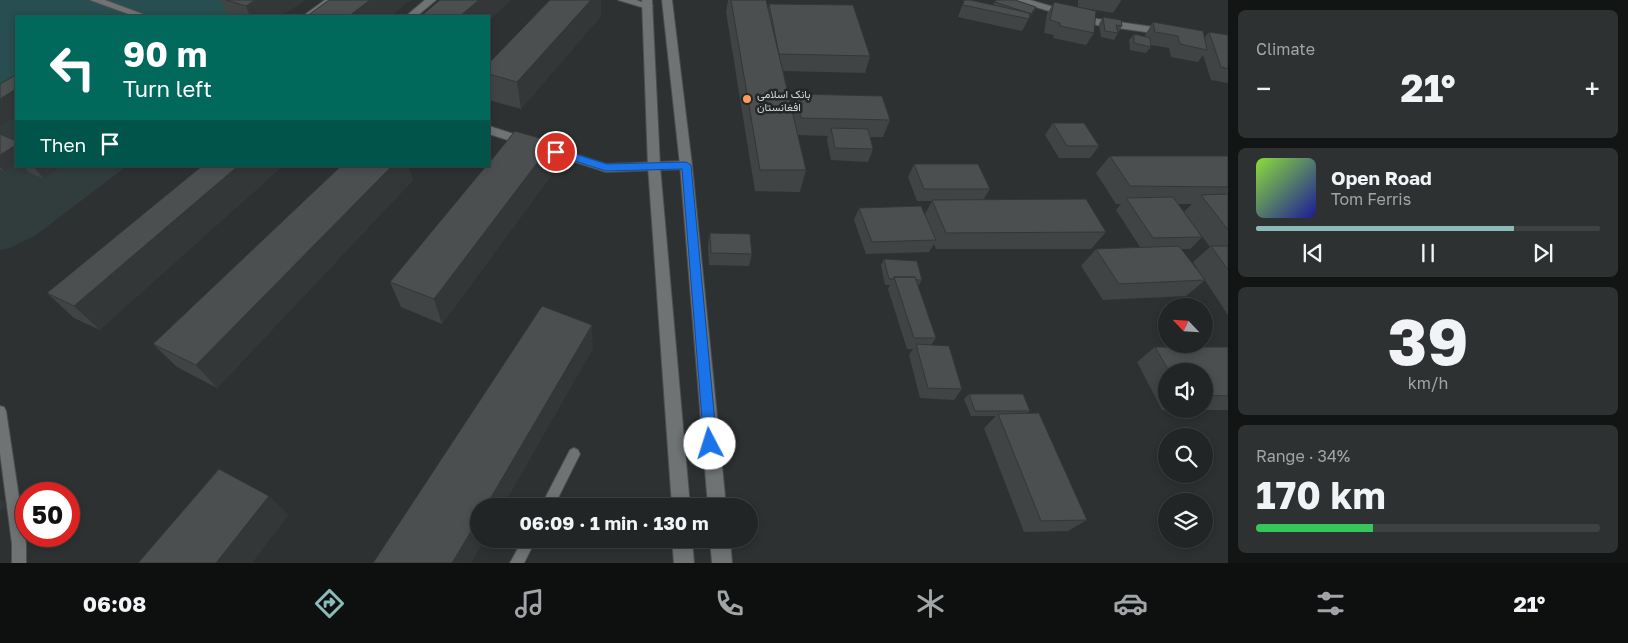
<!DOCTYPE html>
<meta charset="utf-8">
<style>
:root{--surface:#222525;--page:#2e3132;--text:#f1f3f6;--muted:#a2a5a7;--line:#3f4242;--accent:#8bbbb9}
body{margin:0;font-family:"Golos Text",Vazirmatn,sans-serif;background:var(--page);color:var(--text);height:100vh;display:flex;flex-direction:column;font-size:19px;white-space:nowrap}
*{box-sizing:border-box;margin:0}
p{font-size:16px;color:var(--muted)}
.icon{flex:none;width:28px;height:28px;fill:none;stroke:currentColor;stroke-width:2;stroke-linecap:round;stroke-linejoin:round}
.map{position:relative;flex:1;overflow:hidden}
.drawer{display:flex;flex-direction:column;gap:10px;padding:10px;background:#131414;width:400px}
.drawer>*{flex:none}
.guide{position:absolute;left:15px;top:15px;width:475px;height:152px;border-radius:0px;box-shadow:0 2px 8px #0003,0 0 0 1px var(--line);background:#00695c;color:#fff;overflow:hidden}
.needle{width:32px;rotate:295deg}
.fabs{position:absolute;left:1158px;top:298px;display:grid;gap:10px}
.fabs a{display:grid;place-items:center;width:55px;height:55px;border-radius:50%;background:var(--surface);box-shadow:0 2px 8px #0003,0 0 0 1px var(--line);font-size:25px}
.speed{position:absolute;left:15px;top:482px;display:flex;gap:10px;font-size:25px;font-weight:700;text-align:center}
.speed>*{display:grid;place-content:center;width:65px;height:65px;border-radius:50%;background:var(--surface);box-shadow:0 2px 8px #0003,0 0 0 1px var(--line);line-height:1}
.speed .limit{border:8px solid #d22;background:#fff;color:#111}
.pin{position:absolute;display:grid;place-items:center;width:42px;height:42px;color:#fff;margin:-21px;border:2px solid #fff;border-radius:50%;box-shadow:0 1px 5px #0007}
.me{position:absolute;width:55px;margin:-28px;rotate:355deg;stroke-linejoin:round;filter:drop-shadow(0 0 4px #0008)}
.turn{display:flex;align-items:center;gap:18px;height:105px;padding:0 25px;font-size:22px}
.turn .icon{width:65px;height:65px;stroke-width:2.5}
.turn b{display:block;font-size:35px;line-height:42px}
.then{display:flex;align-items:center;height:48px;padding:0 25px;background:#0003;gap:10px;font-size:19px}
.big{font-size:38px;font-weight:700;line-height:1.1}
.drawer .widget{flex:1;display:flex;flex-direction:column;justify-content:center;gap:8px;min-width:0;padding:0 18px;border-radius:8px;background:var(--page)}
.drawer .dial{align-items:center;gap:0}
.dial b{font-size:65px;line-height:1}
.song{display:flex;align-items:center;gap:15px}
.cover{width:60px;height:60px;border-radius:8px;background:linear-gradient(135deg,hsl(90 70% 55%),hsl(240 70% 35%))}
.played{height:5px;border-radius:2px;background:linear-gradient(90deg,var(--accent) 75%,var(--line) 75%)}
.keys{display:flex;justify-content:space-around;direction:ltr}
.heat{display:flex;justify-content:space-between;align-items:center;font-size:28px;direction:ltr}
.charge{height:8px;border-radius:4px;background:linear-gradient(90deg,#34c759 34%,var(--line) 0)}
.trip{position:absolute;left:470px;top:498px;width:288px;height:50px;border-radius:25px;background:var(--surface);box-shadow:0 2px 8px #0003,0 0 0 1px var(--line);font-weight:700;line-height:50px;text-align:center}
.tab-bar{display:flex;height:80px;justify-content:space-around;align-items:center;background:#0e0f0f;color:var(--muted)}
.tab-bar .icon{width:35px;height:35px}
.tab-bar .selected{color:var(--accent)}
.tab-bar b{font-size:22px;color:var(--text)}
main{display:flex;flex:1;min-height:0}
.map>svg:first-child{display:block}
.built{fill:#313c3d}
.green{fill:#284e51}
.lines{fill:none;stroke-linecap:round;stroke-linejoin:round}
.lane-casing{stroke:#4b4e4e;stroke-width:2}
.street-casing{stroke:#4b4e4e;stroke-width:2}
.secondary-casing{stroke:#4b4e4e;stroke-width:2}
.lane{fill:#6f7373;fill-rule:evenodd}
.street{fill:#6f7373;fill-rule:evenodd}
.secondary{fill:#6f7373;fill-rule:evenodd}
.wall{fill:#404444;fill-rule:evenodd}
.shaded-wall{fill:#343737}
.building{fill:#4b4f4f;stroke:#343737}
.route{fill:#1a73e8;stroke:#114b97}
.poi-dot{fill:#fe9c57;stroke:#232727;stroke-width:2}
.labels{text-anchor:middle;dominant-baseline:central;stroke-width:5;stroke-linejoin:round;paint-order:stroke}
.far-poi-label{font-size:11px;fill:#d5d7d7;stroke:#232727;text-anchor:start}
</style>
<main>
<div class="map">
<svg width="1228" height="563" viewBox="0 0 1228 563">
<rect width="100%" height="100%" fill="#2d3131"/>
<path class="built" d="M16,74v92h111l-91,69 -26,13 -10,2v-166z"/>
<path class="green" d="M0,0h257l-24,16h-108l-7,-2 -5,2h-97v58l-16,10z"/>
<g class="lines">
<defs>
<path id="lane" d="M325,0h7l-22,16h-7z
M0,406l4,1 2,4 20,133v19h-14v-19l-12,-91z
M574,448l4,2 2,4 -26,52h-13l29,-56z
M523,539h13l-12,24h-14z"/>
<path id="street" d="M90,0h15l43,16h-14z
M425,0h11l-19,16h-11z
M618,0h18l17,6 -5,3z
M1014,0h16l61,18 76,11 5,3 -5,3 -77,-11z
M489,126l117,38 80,-3 6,4 -6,4 -80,3 -117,-38z"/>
<path id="secondary" d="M642,0h10l8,166 30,340h-18l-24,-340z
M662,0h10l20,165 34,341h-18l-28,-341z
M672,539h20l2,24h-20z
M710,539h20l2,24h-20z"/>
</defs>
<use href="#lane" class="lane-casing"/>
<use href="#street" class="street-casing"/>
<use href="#secondary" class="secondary-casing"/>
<use href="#lane" class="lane"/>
<use href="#street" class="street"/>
<use href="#secondary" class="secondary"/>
</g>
<path class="wall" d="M220,0h85l-24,16h-53z
M550,0h51v16l-80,93 -32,-9v-37z
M728,0h38l2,9 1,-5 101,52 -5,17 -82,-2 9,39 4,-16 94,26 -7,17h-13l3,12 -5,13 -37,-2 -4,-20 1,-4 -30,-1 8,35 -6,22 -45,-1 -29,-179z
M964,0l29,5 2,-3 38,12 -4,4 -7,13 -64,-14z
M1078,0h43v1l-8,12 -35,-6z
M1054,2l40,31 -8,12 -33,-7 1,-3 -10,-2 3,-19z
M1103,17l19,9 -8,14 -13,-3 -2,-13z
M1153,22l51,16 5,-6 19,3v48l-17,-3 -8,-25 -5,7 -27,-5 -2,-9 -18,-3v2l-5,6 -16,-3 -1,-10 5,-6 11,3v-2z
M1053,123l46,23 -9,12h-31l-14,-23z
M0,134l16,7v24l-11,7 -5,-2z
M553,142l3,27 -114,155 -41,-17 -11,-25z
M1110,156h118v159l-35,-53 17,-15 -26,-35 8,-8h-14l24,33 -12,12h-9l24,31 -19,16 -83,4 -22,-34 15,-17 44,-2 -24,-37 5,-6h-5l-20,-31z
M914,164l76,25 -7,11 123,32 -15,17h-155l-2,-5 -5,8 -63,2 -12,-34 5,-12 66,6 7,-13h-15l-9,-24z
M23,166h39l-18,13 -16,-7z
M202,166l-102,164 -26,-12 -27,-25z
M413,180l-196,208 -40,-21 -24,-23z
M710,233l42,21 -3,12 -40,-1 -1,-20z
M884,259l38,21 -4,6 18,52 -5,7 31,44 -8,11 -34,-2 -11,-43 4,-6h-6l-19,-60 2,-4h-5l-4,-20z
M1155,347h73v63h-66l-25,-48zM1166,371h38v38h-38z
M969,394l61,17 -3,2 60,107 -19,11 -44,1 -40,-104 12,-12h-25l-7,-17z"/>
<path class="shaded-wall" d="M255,0h50l-24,16h-31l-4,-10z
M370,0h41l-20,16h-42z
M479,0h32l-22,21v-5h-29z
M591,0h10v16l-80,93 -4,-27z
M1036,7l-3,7 -6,6 4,-6z
M16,89v27l-16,10v-27z
M553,142l3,27 -114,155 -8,-25z
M16,145v11l-4,-2 4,5v6l-11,7 -5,-5v-12z
M33,166h29l-18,13z
M238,166h45l-183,164 -26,-24z
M392,166h17l4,14 -196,208 -21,-23z
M592,325l1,24 -90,157h-17z
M269,496l20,19 -37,48h-36z
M0,500l7,4 -7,7z
M479,518v21h6l-14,24h-19z"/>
<path class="building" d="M226,0h29l-9,6z
M329,0h41l-21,16h-42z
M440,0h39l-19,16h-39z
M550,0h41l-74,82 -28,-8v-11z
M731,0h35l40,170h-46z
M964,0h6l60,13 -1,6 -66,-14z
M996,0h19l21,7 -5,7 -36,-12z
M1054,2l42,9 -2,22 -34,-7v-3l-10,-3z
M769,4l84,1 17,51 -91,-2z
M1103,17l18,3 1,6 -6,-1 2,8 -13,-2z
M1153,22l50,9 4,19 -27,-6 -2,-8 -23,-4z
M1209,32l19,3v34l-7,-2z
M1134,34l16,4 1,9 -17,-4z
M16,75v14l-16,10v-15z
M796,94l86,2 8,24 -89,-2z
M1053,123h31l15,23h-32z
M831,128l37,1 5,20 -38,-1z
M515,131l38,11 -119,157 -44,-17 96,-116h3v-3z
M0,134l16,7v4l-16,10z
M16,152v4l-4,-2z
M1110,156h118v31l-98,-1z
M914,164h64l12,25h-66z
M202,166h36l-164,140 -27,-13z
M341,166h51l-196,199 -43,-21z
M1228,194v36l-27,-35z
M1173,197l29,40 -49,1 -27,-40z
M1086,199l20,33 -160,1 -14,-33z
M921,206l15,34 -64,2 -13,-34z
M710,233l40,1 2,20 -41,-1z
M1179,246l26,34 -86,4 -23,-35z
M1211,246h17v24z
M884,259l33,2 5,19h-6l-1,-3h-21l-1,2h-4z
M894,277h21l21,61h-22z
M542,306l50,19 -106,181h-7v12l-27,45h-79z
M916,344l33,2 13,43 -34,-1z
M1155,347h73v49l-24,-1v-24h-35z
M969,394h54l7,17h-55z
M1039,413l48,107 -46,1 -43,-107z
M219,469l50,27 -53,67h-78z"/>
<path class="route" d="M556,148l51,16 79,-2 5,3 26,279 -2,5 -5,1 -4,-1 -2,-5 -22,-275 -76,2 -53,-17v-5z"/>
<circle class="poi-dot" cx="747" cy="99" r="5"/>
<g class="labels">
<g class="far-poi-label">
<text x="757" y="93">بانک اسلامی<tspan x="757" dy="13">افغانستان</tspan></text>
</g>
</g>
</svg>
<div class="fabs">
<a><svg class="needle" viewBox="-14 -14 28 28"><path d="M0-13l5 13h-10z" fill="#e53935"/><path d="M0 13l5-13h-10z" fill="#a2a5a7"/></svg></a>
<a><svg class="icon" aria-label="sound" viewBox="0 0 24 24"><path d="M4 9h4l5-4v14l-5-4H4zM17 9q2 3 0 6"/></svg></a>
<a><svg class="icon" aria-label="search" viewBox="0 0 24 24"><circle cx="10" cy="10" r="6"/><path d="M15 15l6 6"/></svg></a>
<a><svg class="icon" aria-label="layers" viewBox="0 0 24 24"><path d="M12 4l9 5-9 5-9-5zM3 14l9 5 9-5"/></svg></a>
</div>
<div class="speed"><div class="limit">50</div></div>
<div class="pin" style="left:556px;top:152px;background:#d93025"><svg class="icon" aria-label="arrive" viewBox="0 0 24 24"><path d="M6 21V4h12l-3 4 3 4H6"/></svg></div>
<svg class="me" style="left:710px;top:444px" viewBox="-20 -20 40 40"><circle r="19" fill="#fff"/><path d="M0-13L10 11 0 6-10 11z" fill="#1a73e8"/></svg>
<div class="trip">06:09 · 1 min · 130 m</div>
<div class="guide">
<div class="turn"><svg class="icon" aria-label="left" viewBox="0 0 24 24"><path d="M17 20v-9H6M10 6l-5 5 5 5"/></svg><div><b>90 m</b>Turn left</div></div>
<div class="then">Then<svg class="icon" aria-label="arrive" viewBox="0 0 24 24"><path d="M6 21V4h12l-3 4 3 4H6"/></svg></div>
</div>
</div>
<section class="drawer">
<div class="widget"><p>Climate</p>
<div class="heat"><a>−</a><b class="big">21°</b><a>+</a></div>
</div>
<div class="widget">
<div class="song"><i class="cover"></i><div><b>Open Road</b><p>Tom Ferris</p></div></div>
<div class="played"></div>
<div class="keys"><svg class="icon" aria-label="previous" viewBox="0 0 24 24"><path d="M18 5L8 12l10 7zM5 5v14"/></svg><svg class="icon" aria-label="pause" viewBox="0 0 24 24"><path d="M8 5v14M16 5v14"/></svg><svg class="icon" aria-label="next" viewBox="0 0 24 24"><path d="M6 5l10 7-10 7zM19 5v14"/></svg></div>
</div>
<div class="widget dial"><b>39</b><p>km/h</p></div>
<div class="widget"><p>Range · 34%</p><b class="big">170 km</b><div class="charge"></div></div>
</section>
</main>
<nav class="tab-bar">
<b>06:08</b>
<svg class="icon selected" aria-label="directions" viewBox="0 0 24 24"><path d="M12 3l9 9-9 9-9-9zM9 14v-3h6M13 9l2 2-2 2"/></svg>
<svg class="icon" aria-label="music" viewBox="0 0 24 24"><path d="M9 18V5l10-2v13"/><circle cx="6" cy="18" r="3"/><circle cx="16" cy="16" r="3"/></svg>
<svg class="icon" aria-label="phone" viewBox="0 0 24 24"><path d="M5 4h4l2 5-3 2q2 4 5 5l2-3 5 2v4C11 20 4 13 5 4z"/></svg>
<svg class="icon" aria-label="climate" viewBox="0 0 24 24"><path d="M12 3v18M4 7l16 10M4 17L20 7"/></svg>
<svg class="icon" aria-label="car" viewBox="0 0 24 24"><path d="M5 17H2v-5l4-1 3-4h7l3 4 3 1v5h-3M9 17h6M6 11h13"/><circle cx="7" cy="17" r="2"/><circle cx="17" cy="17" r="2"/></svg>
<svg class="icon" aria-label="filters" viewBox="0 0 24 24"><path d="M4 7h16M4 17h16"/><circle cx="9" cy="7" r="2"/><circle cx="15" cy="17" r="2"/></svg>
<b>21°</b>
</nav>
